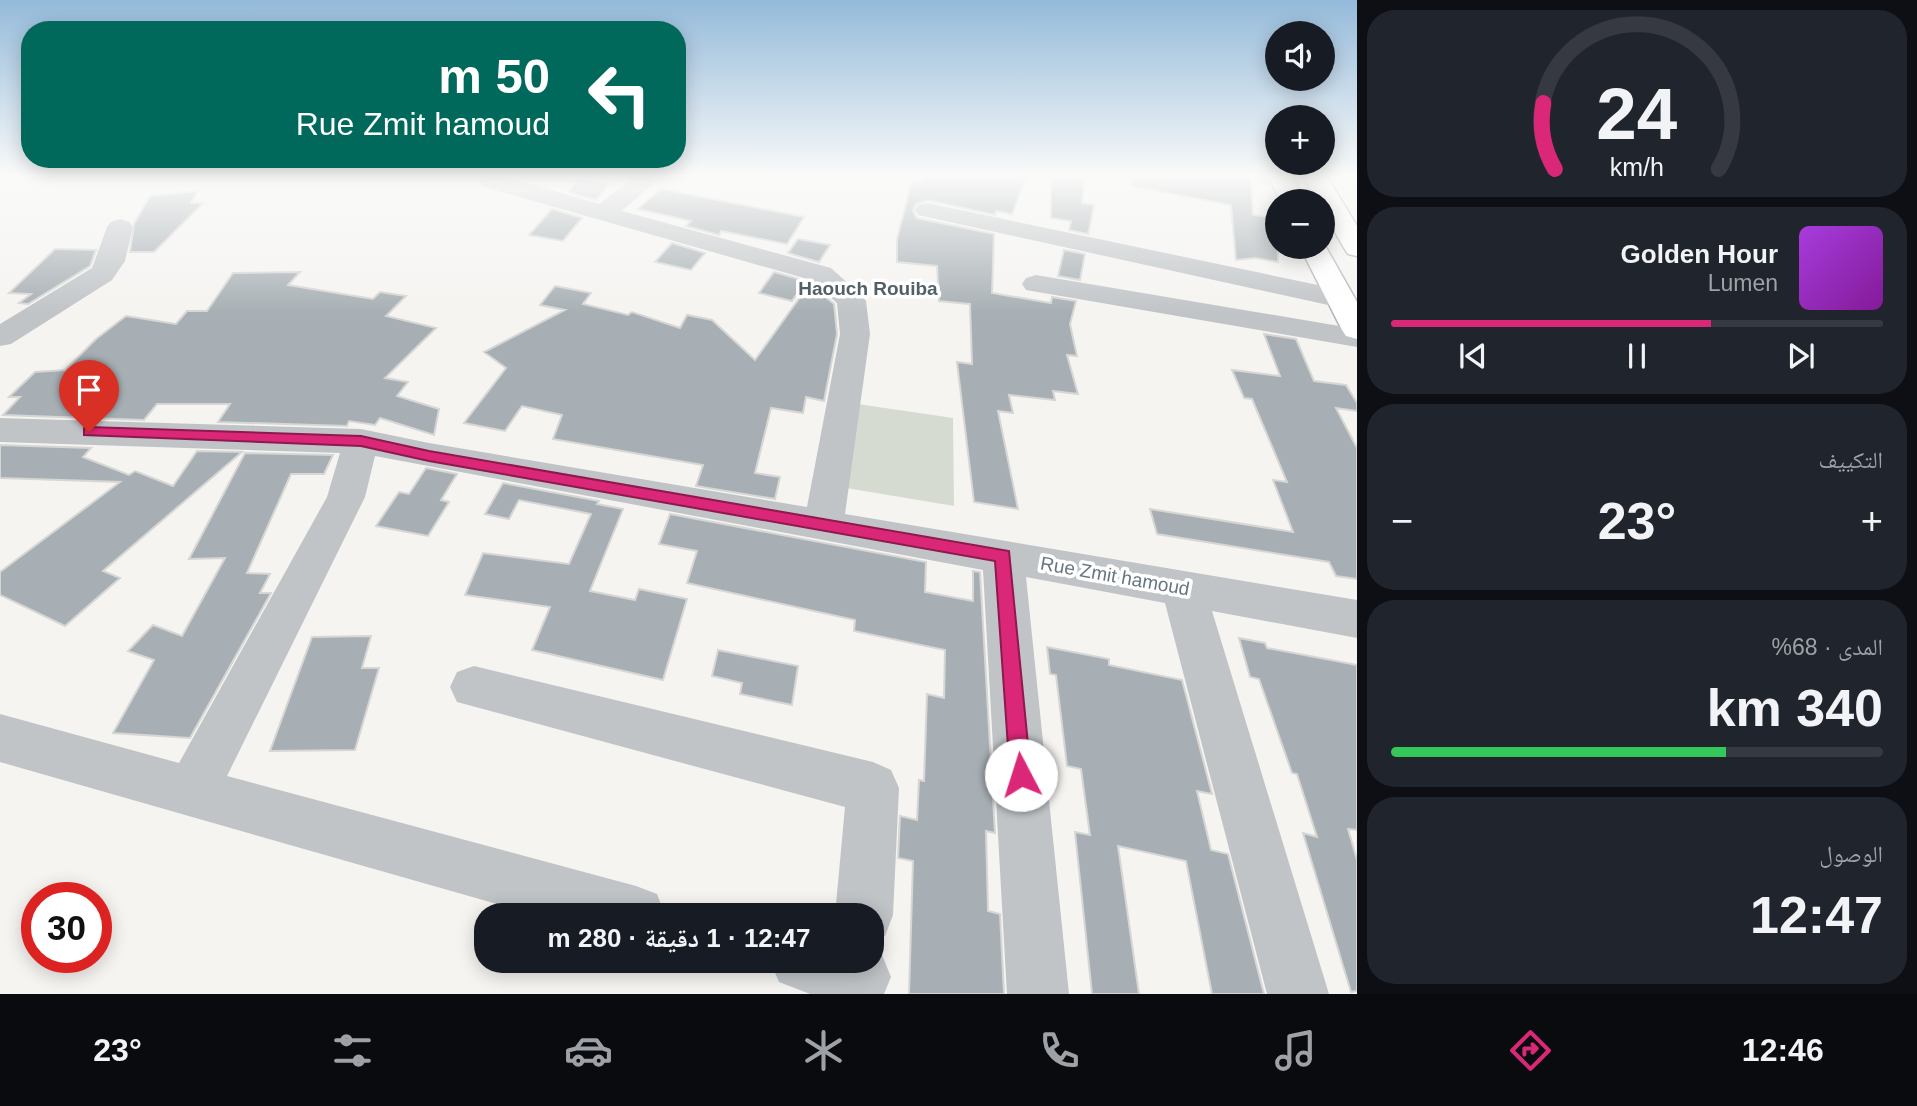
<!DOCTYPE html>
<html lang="ar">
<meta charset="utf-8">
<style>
:root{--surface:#171b24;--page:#20242c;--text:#f1f3f6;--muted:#9ea1a6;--line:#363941;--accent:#db2777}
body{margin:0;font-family:Helvetica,"Noto Naskh Arabic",sans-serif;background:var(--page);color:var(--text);direction:rtl;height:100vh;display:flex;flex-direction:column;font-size:26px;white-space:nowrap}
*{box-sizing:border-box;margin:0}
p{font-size:23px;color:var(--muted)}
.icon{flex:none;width:38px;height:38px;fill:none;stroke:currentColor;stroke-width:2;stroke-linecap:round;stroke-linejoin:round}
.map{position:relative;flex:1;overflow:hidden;direction:ltr}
.details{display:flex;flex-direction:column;gap:10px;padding:10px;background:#0d0f14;width:560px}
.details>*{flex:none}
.hud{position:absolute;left:21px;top:21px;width:665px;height:147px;border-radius:28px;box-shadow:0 4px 18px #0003;direction:rtl;background:#00695c;color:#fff;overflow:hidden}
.buttons{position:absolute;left:1265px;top:21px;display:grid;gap:14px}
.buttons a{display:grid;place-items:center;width:70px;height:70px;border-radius:50%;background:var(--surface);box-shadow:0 4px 18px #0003;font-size:35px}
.speed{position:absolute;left:21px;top:882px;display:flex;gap:14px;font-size:35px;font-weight:700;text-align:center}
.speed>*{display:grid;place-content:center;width:91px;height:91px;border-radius:50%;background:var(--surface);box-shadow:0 4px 18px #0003;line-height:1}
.speed .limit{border:10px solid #d22;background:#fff;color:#111}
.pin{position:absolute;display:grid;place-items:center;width:60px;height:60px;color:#fff;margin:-72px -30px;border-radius:50% 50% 50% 0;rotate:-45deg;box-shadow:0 0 7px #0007}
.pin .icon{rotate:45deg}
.me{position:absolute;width:77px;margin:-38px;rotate:355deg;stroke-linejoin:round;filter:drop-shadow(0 0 5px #0008)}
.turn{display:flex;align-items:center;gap:24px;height:147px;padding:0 21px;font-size:32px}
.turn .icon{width:91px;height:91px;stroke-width:2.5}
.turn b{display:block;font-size:49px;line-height:60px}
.big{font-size:52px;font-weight:700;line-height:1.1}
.details .card{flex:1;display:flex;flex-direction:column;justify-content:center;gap:10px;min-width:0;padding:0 24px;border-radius:28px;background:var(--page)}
.details .dial{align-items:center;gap:0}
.dial svg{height:182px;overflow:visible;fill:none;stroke:var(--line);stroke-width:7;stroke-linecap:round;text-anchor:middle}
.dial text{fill:var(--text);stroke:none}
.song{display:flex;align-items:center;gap:21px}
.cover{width:84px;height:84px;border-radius:10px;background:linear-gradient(135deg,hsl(280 70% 55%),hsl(290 70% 35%))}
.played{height:7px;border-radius:4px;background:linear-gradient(90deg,var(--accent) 65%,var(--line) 65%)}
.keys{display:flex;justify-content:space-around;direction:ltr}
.heat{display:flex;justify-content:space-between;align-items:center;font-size:38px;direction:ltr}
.charge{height:10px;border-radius:5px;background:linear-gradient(90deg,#34c759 68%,var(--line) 0)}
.trip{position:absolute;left:474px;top:903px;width:410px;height:70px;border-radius:28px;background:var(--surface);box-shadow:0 4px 18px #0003;font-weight:700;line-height:70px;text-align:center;direction:rtl}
.menu{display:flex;height:112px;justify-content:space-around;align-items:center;background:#090b0e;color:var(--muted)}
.menu .icon{width:49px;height:49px}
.menu .selected{color:var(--accent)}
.menu b{font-size:32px;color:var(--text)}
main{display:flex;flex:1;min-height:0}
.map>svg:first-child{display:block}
.green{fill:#d6dbd2}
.building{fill:#a7afb4;stroke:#d6d6d4;stroke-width:2}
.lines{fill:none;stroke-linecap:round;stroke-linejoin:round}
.highway-casing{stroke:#b1b5b8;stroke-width:3}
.minor{fill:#c0c4c7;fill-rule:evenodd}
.highway{fill:#fff;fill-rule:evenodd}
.route{fill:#db2777;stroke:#8e194d;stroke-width:2}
.labels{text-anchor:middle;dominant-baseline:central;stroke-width:7;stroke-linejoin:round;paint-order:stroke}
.far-quarter-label{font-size:19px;font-weight:bold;fill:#525f66;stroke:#fff}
.street-label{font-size:19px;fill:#657681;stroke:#fff}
</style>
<main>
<section class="details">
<div class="card dial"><svg viewBox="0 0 100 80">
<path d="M14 69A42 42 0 1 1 86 69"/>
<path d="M14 69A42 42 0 0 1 9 40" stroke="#db2777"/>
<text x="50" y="56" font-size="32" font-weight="700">24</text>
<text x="50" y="72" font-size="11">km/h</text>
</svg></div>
<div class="card">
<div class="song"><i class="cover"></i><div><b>Golden Hour</b><p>Lumen</p></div></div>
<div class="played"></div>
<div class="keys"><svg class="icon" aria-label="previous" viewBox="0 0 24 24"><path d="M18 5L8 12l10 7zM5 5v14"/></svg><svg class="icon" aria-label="pause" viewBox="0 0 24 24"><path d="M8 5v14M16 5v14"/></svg><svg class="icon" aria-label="next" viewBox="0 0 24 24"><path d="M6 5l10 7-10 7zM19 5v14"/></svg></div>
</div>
<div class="card"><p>التكييف</p>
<div class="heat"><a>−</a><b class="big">23°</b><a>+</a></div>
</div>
<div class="card"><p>المدى · 68%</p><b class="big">340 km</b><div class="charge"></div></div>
<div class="card"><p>الوصول</p><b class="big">12:47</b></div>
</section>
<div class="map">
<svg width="1357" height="994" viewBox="0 0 1357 994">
<rect width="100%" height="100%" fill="#f5f4f1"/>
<path class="green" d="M851,403l102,15 1,88 -114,-19z"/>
<path class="building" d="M925,175h102l-15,39 -16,-3 -1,4 -67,-15 -12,4 -3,7 4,7 77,16 -2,59 59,10 1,-6 24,4 -6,23 7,32 -10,-1 11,39 -25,-3 2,9 -46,-5 4,18 -15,-2 20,98 -44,-7 -17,-140 15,2 -2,-60 -31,-3 -2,-35 -40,-4v-23l15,-58 9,1z
M1051,175h34l-3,28 12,2 -6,29 -19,-4 2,-9 -20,-3z
M1133,175h117l3,40 25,4v43l-23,-4 -19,2 -5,-55 -99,-19z
M580,178l30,6 -14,16 -28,-8z
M661,189l143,28 -17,27 -66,-13 -2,4 -33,-9 5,-5 -53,-12z
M197,191l-6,12h12l-49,49h-24l4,-28 16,-28z
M552,209l30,9 -19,23 -34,-6z
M798,239l32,6 -11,17 -31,-9z
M672,243l33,10 -14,17 -36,-8z
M55,249l41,1 -6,16 -62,38 -9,-1 12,-9 -22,-1z
M1064,250l21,4 -5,26 -22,-4z
M300,272l-12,13 85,14 7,-7 26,4 -20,20 50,12 -51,50 23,4 -11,14 42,13 -5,26 -54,-17 -5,7 -26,-4 -2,5 -129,-4 12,-18h-73l-13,16 -141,-5 17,-18h-11l26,-25 30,-2 31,-31 30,-23 50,8 11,-13h20l26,-38z
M774,272l32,9 -14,20 -33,-8z
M555,286l36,7 -8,11 45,11 4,-3 48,16 7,-13 25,5 43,40 48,-67 23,4 8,7 3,30 -13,67 -18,-4 -3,16 -32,-5 -16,65 25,4 -5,22 -79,-13 7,-21 -150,-26 9,-24 -40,-9 -17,25 -41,-8 42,-55 -22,-16 81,-42 -25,-5z
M1264,334l32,5 18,42 32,4 11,18v8l-21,-3 21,40v131l-21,-3 -7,-14 -172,-28 -7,-25 143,23 -20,-52 14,2 -35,-83 -8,-1 -12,-28 48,6z
M0,445l91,3 -8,9 46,18 6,-4 38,15 24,-35 45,1 -139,119 17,7 -55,48 -65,-31v-23l120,-90 -120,-4z
M245,453l88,2 -9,19h-33l-44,99 23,1 -10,19h11l-81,145 -77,-5 41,-73 -26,-9 25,-26 29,11 43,-78 -36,1z
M426,468l31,6 -16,26 8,2 -21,34 -52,-10 23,-34 10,2z
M503,483l96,18 -2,3 26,5 -33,82 45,9 4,-11 48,10 -24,81 -131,-30 18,-43 -85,-12 18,-42 86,11 22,-50 -72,-14 -10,19 -24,-5z
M670,514l256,48 -1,30 48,9v-30l7,1 15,261 -9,-2 2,80 12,3 4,80h-95l4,-133 -15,-3 2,-42 17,4 2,-40 5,1 3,-87 17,4 1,-48 -91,-19 1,-11 -168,-37 10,-32 -38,-7z
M371,636l-9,32h17l-24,82 -85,1 42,-114z
M1239,638l26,5 2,5 90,17v165l-9,-1 9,31v131l-6,1 -48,-159 14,4 -20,-63 -5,-1 -33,-94 -9,-2z
M1047,647l62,12v6l73,15 30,114 -15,-3 14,59 17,4 36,140h-52l-26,-133 -68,-15 21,148h-47l-17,-162 15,3 -9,-66 -14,-3 -11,-91 -6,-1z
M718,650l80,16 -6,39 -52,-11 2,-11 -30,-7z"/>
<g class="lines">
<defs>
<path id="highway" d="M1268,175h24l12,26h-24z
M1302,175h24l31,51v30l-9,-2 -4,-6 -21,-37v-10h-6z
M1323,242l34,60v37l-11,-3 -4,-6 -42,-83h23z"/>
</defs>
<use href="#highway" class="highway-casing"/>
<path class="minor" d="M476,175h24l99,29 38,-29h26l-41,36 209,57 30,27 5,6 4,33 -25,180 512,86v38l-145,-27 117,383h-62l-102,-391 -139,-26 43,417h-62l-24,-424 -608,-114 -10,41 -138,279 409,110 21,8 8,21h-130l-535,-153v-48l179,49 148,-266 13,-44 -340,-11v-24l361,11 68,14 378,64 33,-173 -3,-31 -26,-23 -327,-93z
M1253,175h37l4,5 -4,5c-11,3 -30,0 -37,-10z
M927,203l415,87 10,3 5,6 -5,6 -10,3 -424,-93 -3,-5 3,-5z
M120,219l9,3 4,5 -8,34 -13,19 -101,64 -11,2v-22l92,-56 15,-41 4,-5z
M1036,275l321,54v18l-331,-57 -4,-6 4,-6z
M474,666l399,96 18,8 8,18 -6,127 -8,21 -13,5v-26h-37l10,-108 -388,-105 -7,-15 7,-15z
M872,951l10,4 9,22 -7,17h-74l-31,-12 -9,-21h102z"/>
<use href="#highway" class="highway"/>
</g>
<linearGradient id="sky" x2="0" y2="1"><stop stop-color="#94bada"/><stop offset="0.56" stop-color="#fafaf9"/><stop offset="1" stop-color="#fafaf9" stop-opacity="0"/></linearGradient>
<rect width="1357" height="314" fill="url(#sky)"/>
<path class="route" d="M89,427l272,9 68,15 580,100 22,224 -3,7 -7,4 -8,-4 -3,-7 -15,-214 -566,-100 -68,-15 -277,-11v-7z"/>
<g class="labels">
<g class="far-quarter-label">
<text x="868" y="288">Haouch Rouiba</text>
</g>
<g class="street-label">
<text transform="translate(1115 576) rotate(10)">Rue Zmit hamoud</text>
</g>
</g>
</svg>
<div class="buttons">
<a><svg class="icon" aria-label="sound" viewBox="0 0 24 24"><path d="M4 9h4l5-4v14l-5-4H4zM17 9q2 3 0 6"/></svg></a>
<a>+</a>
<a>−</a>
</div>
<div class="speed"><div class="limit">30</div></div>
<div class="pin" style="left:89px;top:432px;background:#d93025"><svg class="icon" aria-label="arrive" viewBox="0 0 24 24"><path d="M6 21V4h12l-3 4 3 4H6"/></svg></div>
<svg class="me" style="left:1021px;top:775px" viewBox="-20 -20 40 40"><circle r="19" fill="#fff"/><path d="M0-13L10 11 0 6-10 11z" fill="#db2777"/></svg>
<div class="trip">12:47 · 1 دقيقة · 280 m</div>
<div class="hud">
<div class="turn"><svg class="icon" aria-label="left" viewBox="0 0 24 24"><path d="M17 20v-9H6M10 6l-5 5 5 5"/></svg><div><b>50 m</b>Rue Zmit hamoud</div></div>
</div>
</div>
</main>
<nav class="menu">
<b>12:46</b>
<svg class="icon selected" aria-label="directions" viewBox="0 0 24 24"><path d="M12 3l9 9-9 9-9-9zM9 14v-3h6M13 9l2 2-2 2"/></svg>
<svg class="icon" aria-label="music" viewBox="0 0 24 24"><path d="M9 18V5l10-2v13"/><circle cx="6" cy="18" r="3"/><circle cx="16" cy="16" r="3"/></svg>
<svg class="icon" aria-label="phone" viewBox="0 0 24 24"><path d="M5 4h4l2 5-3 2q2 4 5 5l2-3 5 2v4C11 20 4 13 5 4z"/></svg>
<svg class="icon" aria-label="climate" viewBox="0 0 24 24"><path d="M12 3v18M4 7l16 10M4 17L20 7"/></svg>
<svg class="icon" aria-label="car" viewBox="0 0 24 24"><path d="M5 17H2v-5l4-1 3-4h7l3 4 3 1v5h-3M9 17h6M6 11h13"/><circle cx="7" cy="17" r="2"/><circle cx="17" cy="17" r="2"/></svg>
<svg class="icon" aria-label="filters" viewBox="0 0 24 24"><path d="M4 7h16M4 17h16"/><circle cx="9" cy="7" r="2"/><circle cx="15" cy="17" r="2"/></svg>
<b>23°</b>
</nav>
